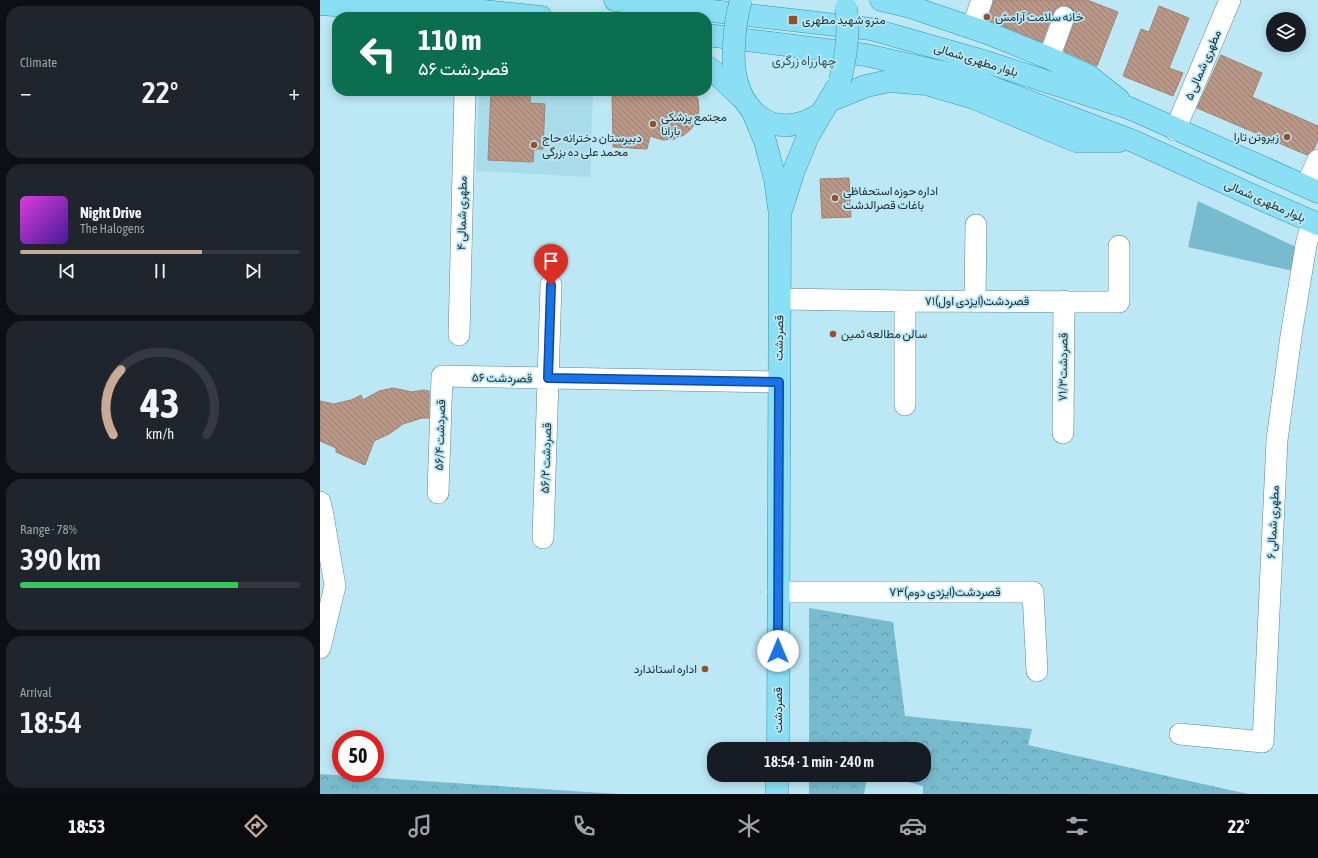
<!DOCTYPE html>
<meta charset="utf-8">
<style>
:root{--surface:#171b24;--page:#20242c;--text:#f1f3f6;--muted:#9ea1a6;--line:#363941;--accent:#c8aa99}
body{margin:0;font-family:"Asap Condensed",Vazirmatn,sans-serif;background:var(--page);color:var(--text);height:100vh;display:flex;flex-direction:column;font-size:15px;white-space:nowrap}
*{box-sizing:border-box;margin:0}
p{font-size:13px;color:var(--muted)}
.icon{flex:none;width:22px;height:22px;fill:none;stroke:currentColor;stroke-width:2;stroke-linecap:round;stroke-linejoin:round}
.map{position:relative;flex:1;overflow:hidden}
.side{display:flex;flex-direction:column;gap:6px;padding:6px;background:#0d0f14;width:320px}
.side>*{flex:none}
.guide{position:absolute;left:12px;top:12px;width:380px;height:84px;border-radius:16px;box-shadow:0 2px 10px #0003;background:#0b6e4f;color:#fff;overflow:hidden}
.fabs{position:absolute;left:946px;top:12px;display:grid;gap:8px}
.fabs a{display:grid;place-items:center;width:40px;height:40px;border-radius:50%;background:var(--surface);box-shadow:0 2px 10px #0003;font-size:20px}
.speed{position:absolute;left:12px;top:730px;display:flex;gap:8px;font-size:20px;font-weight:700;text-align:center}
.speed>*{display:grid;place-content:center;width:52px;height:52px;border-radius:50%;background:var(--surface);box-shadow:0 2px 10px #0003;line-height:1}
.speed .limit{border:6px solid #d22;background:#fff;color:#111}
.pin{position:absolute;display:grid;place-items:center;width:34px;height:34px;color:#fff;margin:-41px -17px;border-radius:50% 50% 50% 0;rotate:-45deg;box-shadow:0 0 4px #0007}
.pin .icon{rotate:45deg}
.me{position:absolute;width:44px;margin:-22px;rotate:0deg;stroke-linejoin:round;filter:drop-shadow(0 0 3px #0008)}
.turn{display:flex;align-items:center;gap:14px;height:84px;padding:0 20px;font-size:18px}
.turn .icon{width:52px;height:52px;stroke-width:2.5}
.turn b{display:block;font-size:28px;line-height:34px}
.big{font-size:30px;font-weight:600;line-height:1.1}
.side .card{flex:1;display:flex;flex-direction:column;justify-content:center;gap:6px;min-width:0;padding:0 14px;border-radius:16px;background:var(--page)}
.side .dial{align-items:center;gap:0}
.dial svg{height:104px;overflow:visible;fill:none;stroke:var(--line);stroke-width:7;stroke-linecap:round;text-anchor:middle}
.dial text{fill:var(--text);stroke:none}
.song{display:flex;align-items:center;gap:12px}
.cover{width:48px;height:48px;border-radius:6px;background:linear-gradient(135deg,hsl(300 70% 55%),hsl(260 70% 35%))}
.played{height:4px;border-radius:2px;background:linear-gradient(90deg,var(--accent) 65%,var(--line) 65%)}
.keys{display:flex;justify-content:space-around;direction:ltr}
.heat{display:flex;justify-content:space-between;align-items:center;font-size:22px;direction:ltr}
.charge{height:6px;border-radius:3px;background:linear-gradient(90deg,#34c759 78%,var(--line) 0)}
.trip{position:absolute;left:387px;top:742px;width:224px;height:40px;border-radius:16px;background:var(--surface);box-shadow:0 2px 10px #0003;font-weight:600;line-height:40px;text-align:center}
.tab-bar{display:flex;height:64px;justify-content:space-around;align-items:center;background:#090b0e;color:var(--muted)}
.tab-bar .icon{width:28px;height:28px}
.tab-bar .current{color:var(--accent)}
.tab-bar b{font-size:18px;color:var(--text)}
main{display:flex;flex:1;min-height:0}
.map>svg:first-child{display:block}
.built{fill:#a8dcea}
.green{fill:#78bbce}
.forest{fill:url(#forest-crowns)}
.building{fill:url(#building-back-hatch);stroke:#a28271}
.lines{fill:none;stroke-linecap:round;stroke-linejoin:round}
.minor-casing{stroke:#5e8692;stroke-width:22}
.major-casing{stroke:#3494ad;stroke-width:23}
.minor{stroke:#fff;stroke-width:21}
.major{stroke:#8bdff4;stroke-width:22}
.major-bridge-casing{stroke:#3494ad;stroke-width:23;stroke-linecap:butt}
.major-bridge{stroke:#8bdff4;stroke-width:22}
.route-casing{stroke:#114b97;stroke-width:10}
.route{stroke:#1a73e8;stroke-width:7}
.poi-dot{fill:#965027;stroke:#bce7f4;stroke-width:1.5}
.labels{text-anchor:middle;dominant-baseline:central;stroke-width:3.5;stroke-linejoin:round;paint-order:stroke}
.poi-label{font-size:12px;fill:#213237;stroke:#bce7f4;text-anchor:start}
.street-label{font-size:12px;fill:#213237;stroke:#bce7f4}
.neighbourhood-label{font-size:13px;fill:#315863;stroke:#bce7f4}
</style>
<main>
<section class="side">
<div class="card"><p>Climate</p>
<div class="heat"><a>−</a><b class="big">22°</b><a>+</a></div>
</div>
<div class="card">
<div class="song"><i class="cover"></i><div><b>Night Drive</b><p>The Halogens</p></div></div>
<div class="played"></div>
<div class="keys"><svg class="icon" aria-label="previous" viewBox="0 0 24 24"><path d="M18 5L8 12l10 7zM5 5v14"/></svg><svg class="icon" aria-label="pause" viewBox="0 0 24 24"><path d="M8 5v14M16 5v14"/></svg><svg class="icon" aria-label="next" viewBox="0 0 24 24"><path d="M6 5l10 7-10 7zM19 5v14"/></svg></div>
</div>
<div class="card dial"><svg viewBox="0 0 100 80">
<path d="M14 69A42 42 0 1 1 86 69"/>
<path d="M14 69A42 42 0 0 1 20 19" stroke="#c8aa99"/>
<text x="50" y="56" font-size="32" font-weight="700">43</text>
<text x="50" y="72" font-size="11">km/h</text>
</svg></div>
<div class="card"><p>Range · 78%</p><b class="big">390 km</b><div class="charge"></div></div>
<div class="card"><p>Arrival</p><b class="big">18:54</b></div>
</section>
<div class="map">
<svg width="998" height="794" viewBox="0 0 998 794">
<defs>
<pattern id="forest-crowns" width="20" height="18" patternUnits="userSpaceOnUse"><rect width="20" height="18" fill="#78bbce"/><path d="M2 6a3 3 0 1 1 6 0M12 15a3 3 0 1 1 6 0" fill="none" stroke="#6299a8"/></pattern>
<pattern id="building-back-hatch" width="6" height="6" patternUnits="userSpaceOnUse"><rect width="6" height="6" fill="#ba9887"/><path d="M-1 5l2 2M0 0l6 6M5-1l2 2" fill="none" stroke="#977d6f"/></pattern>
</defs>
<rect width="100%" height="100%" fill="#bce7f4"/>
<path class="built" d="M159,91h114l-3,86 -114,-6z"/>
<path class="green" d="M878,201l100,47 -5,23 -105,-24z"/>
<path class="forest" d="M489,608l84,14 12,94 127,13 -4,16 220,49h-325v-8l-42,-11h43v-26h-115z
M0,774l297,20h-297z
M489,775h59l-4,19h-55z"/>
<path class="building" d="M674,0h93l31,12 -21,54 -33,-15 11,-30 1,-6 -3,-5 -5,-4 -6,-1 -6,3 -3,5 -11,29 -54,-22z
M839,6l30,12 -20,50 14,5 -10,23 -50,-20 18,-47 8,3z
M901,55l41,18 -10,24 66,29v14l-4,9 -3,1 -4,5 -110,-47z
M171,91h40l-1,12 15,1 -2,45h-9l-1,13 -45,-2z
M292,91h82l4,8 1,11 -2,10 -6,9 -7,6 -10,4 -11,1 -13,-4 -3,13 -34,-2z
M529,178l2,39 -29,1 -2,-39z
M73,388l19,4 11,-2 6,1v27h-7l-19,6 -14,10 -15,7 -9,24 -29,-13v-4l-16,-7v-40l14,3 17,-4 10,-5 2,5 16,-9z"/>
<g class="lines">
<defs>
<path id="minor" d="M652,28l10,-28
M729,58l15,-41
M855,130l55,-130
M986,186l12,-26
M460,299l125,2 214,1v-56
M585,301v104
M655,301l1,-76
M139,335l6,-244
M743,433l1,-132
M118,493l4,-117 337,6
M0,502l3,13 12,71 -15,62
M223,538l8,-253
M458,592h255l4,79
M860,734l83,8 14,-302 14,-104 15,-91 6,-23"/>
<path id="major" d="M295,0l256,29 109,31 149,48 189,84
M561,0l30,7 79,27 59,24 40,18 30,24
M0,4l42,3h82l97,10
M387,35l159,20 101,23 166,63 141,64 44,19
M414,65c4,40 30,72 73,56 5,-2 9,-5 14,-7
M387,67l9,6 25,24
M509,101l37,-15 23,-5 37,3 48,14 102,43h43
M432,110l13,31 10,38 5,36 -2,534
M462,208l11,-35 15,-37 28,-47
M457,794v-19"/>
</defs>
<use href="#minor" class="minor-casing"/>
<use href="#major" class="major-casing"/>
<use href="#minor" class="minor"/>
<use href="#major" class="major"/>
<defs>
<path id="major-bridge" d="M414,65c-1,-22 1,-44 7,-65
M520,81c6,-24 10,-48 6,-73"/>
</defs>
<use href="#major-bridge" class="major-bridge-casing"/>
<use href="#major-bridge" class="major-bridge"/>
</g>
<g class="lines">
<defs>
<path id="route" d="M231,285l-3,93 231,4 -1,269"/>
</defs>
<use href="#route" class="route-casing"/>
<use href="#route" class="route"/>
</g>
<g class="poi-dot">
<circle cx="667" cy="17" r="4"/>
<rect x="468" y="15" width="10" height="10" rx="2"/>
<circle cx="333" cy="124" r="4"/>
<circle cx="967" cy="137" r="4"/>
<circle cx="214" cy="145" r="4"/>
<circle cx="515" cy="198" r="4"/>
<circle cx="513" cy="334" r="4"/>
<circle cx="385" cy="669" r="4"/>
</g>
<g class="labels">
<g class="poi-label">
<text x="675" y="17">خانه سلامت آرامش</text>
<text x="482" y="20">مترو شهید مطهری</text>
<text x="341" y="117">مجتمع پزشکی<tspan x="341" dy="14">بارانا</tspan></text>
<text x="959" y="137" text-anchor="end">زیروتن تارا</text>
<text x="222" y="138">دبیرستان دخترانه حاج<tspan x="222" dy="14">محمد علی ده بزرگی</tspan></text>
<text x="523" y="191">اداره حوزه استحفاظی<tspan x="523" dy="14">باغات قصرالدشت</tspan></text>
<text x="521" y="334">سالن مطالعه ثمین</text>
<text x="377" y="669" text-anchor="end">اداره استاندارد</text>
</g>
<g class="street-label">
<text transform="translate(656 60) rotate(17)">بلوار مطهرى شمالى</text>
<text transform="translate(883 65) rotate(-67)">۵ مطهری شمالی</text>
<text transform="translate(945 201) rotate(24)">بلوار مطهرى شمالى</text>
<text transform="translate(142 213) rotate(-89)">۴ مطهری شمالی</text>
<text x="657" y="301">۷۱قصردشت(ایزدی اول)</text>
<text transform="translate(459 338) rotate(-89)">قصردشت</text>
<text transform="translate(743 367) rotate(-89)">قصردشت۷۱/۳</text>
<text transform="translate(182 378) rotate(1)">۵۶ قصردشت</text>
<text transform="translate(120 435) rotate(-88)">۵۶/۴ قصردشت</text>
<text transform="translate(226 458) rotate(-88)">۵۶/۲ قصردشت</text>
<text transform="translate(953 522) rotate(-87)">۶ مطهری شمالی</text>
<text x="625" y="592">۷۳قصردشت(ایزدی دوم)</text>
<text transform="translate(458 710) rotate(-90)">قصردشت</text>
</g>
<g class="neighbourhood-label">
<text x="484" y="60">چهارراه زرگری</text>
</g>
</g>
</svg>
<div class="fabs">
<a><svg class="icon" aria-label="layers" viewBox="0 0 24 24"><path d="M12 4l9 5-9 5-9-5zM3 14l9 5 9-5"/></svg></a>
</div>
<div class="speed"><div class="limit">50</div></div>
<div class="pin" style="left:231px;top:285px;background:#d93025"><svg class="icon" aria-label="arrive" viewBox="0 0 24 24"><path d="M6 21V4h12l-3 4 3 4H6"/></svg></div>
<svg class="me" style="left:458px;top:651px" viewBox="-20 -20 40 40"><circle r="19" fill="#fff"/><path d="M0-13L10 11 0 6-10 11z" fill="#1a73e8"/></svg>
<div class="trip">18:54 · 1 min · 240 m</div>
<div class="guide">
<div class="turn"><svg class="icon" aria-label="left" viewBox="0 0 24 24"><path d="M17 20v-9H6M10 6l-5 5 5 5"/></svg><div><b>110 m</b>۵۶ قصردشت</div></div>
</div>
</div>
</main>
<nav class="tab-bar">
<b>18:53</b>
<svg class="icon current" aria-label="directions" viewBox="0 0 24 24"><path d="M12 3l9 9-9 9-9-9zM9 14v-3h6M13 9l2 2-2 2"/></svg>
<svg class="icon" aria-label="music" viewBox="0 0 24 24"><path d="M9 18V5l10-2v13"/><circle cx="6" cy="18" r="3"/><circle cx="16" cy="16" r="3"/></svg>
<svg class="icon" aria-label="phone" viewBox="0 0 24 24"><path d="M5 4h4l2 5-3 2q2 4 5 5l2-3 5 2v4C11 20 4 13 5 4z"/></svg>
<svg class="icon" aria-label="climate" viewBox="0 0 24 24"><path d="M12 3v18M4 7l16 10M4 17L20 7"/></svg>
<svg class="icon" aria-label="car" viewBox="0 0 24 24"><path d="M5 17H2v-5l4-1 3-4h7l3 4 3 1v5h-3M9 17h6M6 11h13"/><circle cx="7" cy="17" r="2"/><circle cx="17" cy="17" r="2"/></svg>
<svg class="icon" aria-label="filters" viewBox="0 0 24 24"><path d="M4 7h16M4 17h16"/><circle cx="9" cy="7" r="2"/><circle cx="15" cy="17" r="2"/></svg>
<b>22°</b>
</nav>
